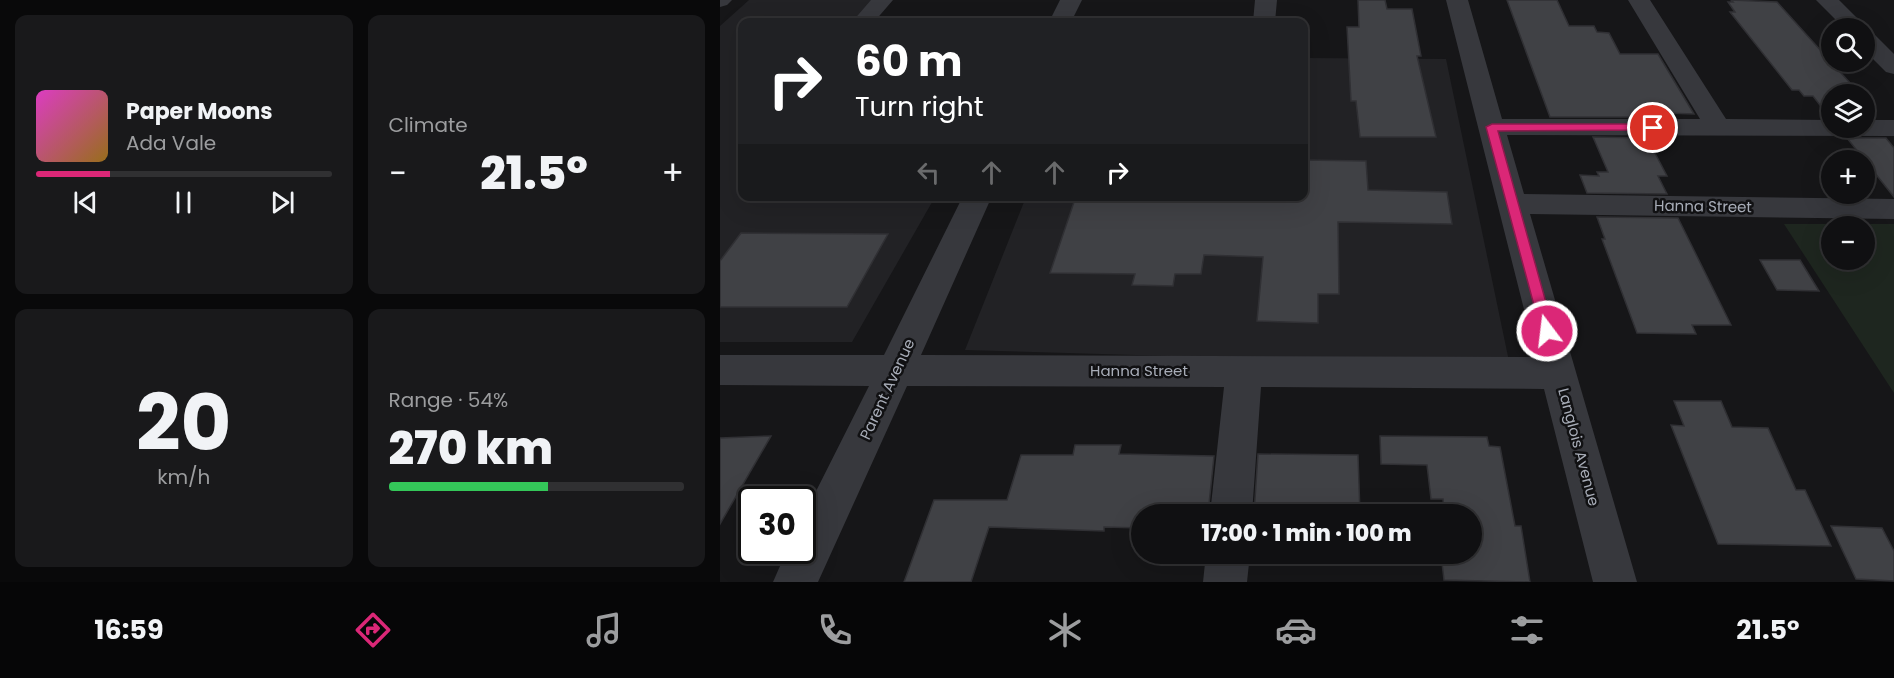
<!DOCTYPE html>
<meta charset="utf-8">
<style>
:root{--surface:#101012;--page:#19191b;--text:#f1f3f6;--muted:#9c9d9f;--line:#303032;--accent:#db2777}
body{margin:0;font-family:Poppins,sans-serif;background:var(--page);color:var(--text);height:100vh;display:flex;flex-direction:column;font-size:22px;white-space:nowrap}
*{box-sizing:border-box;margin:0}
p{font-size:20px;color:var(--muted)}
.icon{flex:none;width:33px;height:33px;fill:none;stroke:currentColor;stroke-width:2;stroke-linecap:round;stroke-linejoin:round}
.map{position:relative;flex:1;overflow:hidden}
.details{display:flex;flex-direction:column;gap:15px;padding:15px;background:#09090a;width:720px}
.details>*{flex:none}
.guide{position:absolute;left:18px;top:18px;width:570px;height:183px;border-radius:12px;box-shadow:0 6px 24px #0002,0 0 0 2px var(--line);background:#202124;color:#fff;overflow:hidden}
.tools{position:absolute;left:1101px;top:18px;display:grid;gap:12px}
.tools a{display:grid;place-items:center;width:54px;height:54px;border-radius:50%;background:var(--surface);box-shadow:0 6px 24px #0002,0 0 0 2px var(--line);font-size:30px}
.speed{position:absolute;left:18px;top:486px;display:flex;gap:12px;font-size:30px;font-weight:700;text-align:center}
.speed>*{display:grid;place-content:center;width:78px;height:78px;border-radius:50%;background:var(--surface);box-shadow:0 6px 24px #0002,0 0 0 2px var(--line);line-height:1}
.speed .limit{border:3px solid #111;border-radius:9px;background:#fff;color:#111}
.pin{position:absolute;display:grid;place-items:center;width:51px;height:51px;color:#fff;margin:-26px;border:3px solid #fff;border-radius:50%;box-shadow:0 2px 6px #0007}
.me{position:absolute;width:66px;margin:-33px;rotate:345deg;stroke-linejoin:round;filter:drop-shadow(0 0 4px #0008)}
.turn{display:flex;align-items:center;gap:21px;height:126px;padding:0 18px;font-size:27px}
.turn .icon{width:78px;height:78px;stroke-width:2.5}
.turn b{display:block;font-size:42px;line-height:51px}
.lanes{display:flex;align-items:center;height:57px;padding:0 18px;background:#0003;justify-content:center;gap:30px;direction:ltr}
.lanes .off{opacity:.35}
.big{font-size:45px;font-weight:800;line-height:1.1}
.details .card{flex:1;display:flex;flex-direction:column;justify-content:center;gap:9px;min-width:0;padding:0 21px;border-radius:12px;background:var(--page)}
.details .dial{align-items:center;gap:0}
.dial b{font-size:78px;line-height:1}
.song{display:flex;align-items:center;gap:18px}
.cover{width:72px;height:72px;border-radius:9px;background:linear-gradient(135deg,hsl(310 70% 55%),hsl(40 70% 35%))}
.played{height:6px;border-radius:3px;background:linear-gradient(90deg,var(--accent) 25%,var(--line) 25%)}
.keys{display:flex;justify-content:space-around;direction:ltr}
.heat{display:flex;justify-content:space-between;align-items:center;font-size:33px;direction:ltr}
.charge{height:9px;border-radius:4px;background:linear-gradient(90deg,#34c759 54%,var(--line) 0)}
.details .tiles{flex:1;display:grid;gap:15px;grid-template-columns:repeat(2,1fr)}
.trip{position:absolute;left:411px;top:504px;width:351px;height:60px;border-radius:30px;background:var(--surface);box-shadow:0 6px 24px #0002,0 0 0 2px var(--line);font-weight:800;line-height:60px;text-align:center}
.tabs{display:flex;height:96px;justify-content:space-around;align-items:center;background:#060607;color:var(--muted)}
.tabs .icon{width:42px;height:42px}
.tabs .active{color:var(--accent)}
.tabs b{font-size:27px;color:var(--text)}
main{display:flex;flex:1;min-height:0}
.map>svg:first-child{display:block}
.built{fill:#222225}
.green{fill:#1e261f;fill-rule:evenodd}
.building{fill:#404145;stroke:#303034;stroke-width:1.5}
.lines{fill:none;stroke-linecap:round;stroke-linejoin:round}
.minor{fill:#37383d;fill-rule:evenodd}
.route{fill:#db2777;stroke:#8e194d;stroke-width:1.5}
.labels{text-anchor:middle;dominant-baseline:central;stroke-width:5;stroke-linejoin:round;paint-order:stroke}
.street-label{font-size:15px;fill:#a8adb8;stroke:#111113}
</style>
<main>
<section class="details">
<div class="tiles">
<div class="card">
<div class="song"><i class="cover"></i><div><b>Paper Moons</b><p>Ada Vale</p></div></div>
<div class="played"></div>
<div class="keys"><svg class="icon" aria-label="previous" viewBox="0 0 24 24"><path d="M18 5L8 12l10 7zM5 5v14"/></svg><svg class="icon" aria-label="pause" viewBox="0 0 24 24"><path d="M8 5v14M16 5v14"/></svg><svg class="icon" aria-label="next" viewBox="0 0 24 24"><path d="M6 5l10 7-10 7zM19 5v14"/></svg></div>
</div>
<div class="card"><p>Climate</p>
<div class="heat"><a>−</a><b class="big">21.5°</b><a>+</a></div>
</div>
<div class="card dial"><b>20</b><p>km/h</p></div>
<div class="card"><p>Range · 54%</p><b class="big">270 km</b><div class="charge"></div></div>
</div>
</section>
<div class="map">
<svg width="1174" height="582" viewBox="0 0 1174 582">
<rect width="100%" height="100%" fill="#161618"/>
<path class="built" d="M29,0h130l-20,22h-117v174l193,1 -83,145h-132v-316z
M584,58l142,1 64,307 -545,-16 61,-153 278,-1z"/>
<path class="green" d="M1064,224h110v169zM1112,226h32v34h-32z"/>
<path class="building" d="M638,0h27l2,9h25l9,47h-4l19,81h-76l-4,-36h-5l-4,-74h12z
M787,0h50l12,26h25l3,6 12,1 11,21h38l36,60 -60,-2 2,5h-86z
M1011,0l46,2 83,92h-28l-2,24 -17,-22h-9l-5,-6h-7l-62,-78h5l-7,-10h5z
M873,137l54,1 20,38h-9l9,18 -80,-1 -7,-18 19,1 -2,-4h11z
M1127,138h39l8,10v49z
M584,160l62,1 2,29 79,2 5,32 -114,-2 1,72h-21v29l-61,-2 6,-64 -59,-2 -3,19h-26l-2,12 -41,-1 3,-11 -85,-1 26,-77h228z
M877,217l81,1 53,107h-39l4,9 -59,-1 -35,-94h3z
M21,233l147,1 -41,73h-127v-46z
M1040,260h40l19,31 -42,-1z
M954,401h47l11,26 36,1 28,62h9l26,56 -113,-2 -47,-119 13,1z
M51,436l-51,88v-86z
M660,436l107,1 2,9 11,1 15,79h6l9,56 -86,-2 -3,-26h31v-40h-28l-1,-15h-12l-4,-34 -46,-1z
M355,445h46l-2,9 95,2 -6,58h-66l-1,14 -37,-1v4l-115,-4 -18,55h-67l30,-82h73l14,-45h52z
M538,454l100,1 2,59h-106z
M1111,526l51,2 12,23v30l-38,-2z"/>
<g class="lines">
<path class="minor" d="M0,0h12l-5,5 -7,2z
M151,0h22l-19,22h-22z
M340,0h22l-11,22h-22z
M535,0h22l-2,22h-22z
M726,0h22l34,119h198l-72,-119h22l76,119 106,1v8h32v-8h30v16l-387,-1 17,59 370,5v20l-364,-5 107,368h-44l-49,-193 -283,-2 -9,127h-42l14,-127 -317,-1 -89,196h-45l14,-32h15v-31l67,-133 -149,-1v-30h164l79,-159h29l-71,159 615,2z
M1096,0h23l28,28 -2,3 7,1 22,22v20l-8,-2 -22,-22v-22h-20z
M486,554h44l-3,28h-44z"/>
</g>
<path class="route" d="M933,124l4,1v5l-159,1 56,200 -2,4h-10l-56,-208 6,-3z"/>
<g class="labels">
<g class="street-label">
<text transform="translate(983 206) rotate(1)">Hanna Street</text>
<text x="419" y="370">Hanna Street</text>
<text transform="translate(167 389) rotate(-65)">Parent Avenue</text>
<text transform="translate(859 447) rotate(75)">Langlois Avenue</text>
</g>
</g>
</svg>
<div class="tools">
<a><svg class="icon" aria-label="search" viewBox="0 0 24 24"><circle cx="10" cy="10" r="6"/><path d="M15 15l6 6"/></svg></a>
<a><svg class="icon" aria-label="layers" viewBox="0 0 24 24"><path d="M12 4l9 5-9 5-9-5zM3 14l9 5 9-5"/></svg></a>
<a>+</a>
<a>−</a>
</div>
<div class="speed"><div class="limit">30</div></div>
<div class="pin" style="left:933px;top:128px;background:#d93025"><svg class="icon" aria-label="arrive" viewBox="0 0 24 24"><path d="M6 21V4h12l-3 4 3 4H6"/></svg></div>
<svg class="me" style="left:827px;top:331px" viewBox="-20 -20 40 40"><circle r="17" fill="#db2777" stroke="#fff" stroke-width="3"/><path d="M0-11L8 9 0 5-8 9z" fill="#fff"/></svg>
<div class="trip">17:00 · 1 min · 100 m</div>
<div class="guide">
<div class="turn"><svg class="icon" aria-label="right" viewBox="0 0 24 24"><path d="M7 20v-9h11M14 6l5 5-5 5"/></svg><div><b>60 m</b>Turn right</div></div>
<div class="lanes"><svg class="icon off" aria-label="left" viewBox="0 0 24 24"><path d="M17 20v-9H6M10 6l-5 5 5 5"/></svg><svg class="icon off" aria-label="ahead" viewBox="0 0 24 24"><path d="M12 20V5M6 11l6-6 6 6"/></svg><svg class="icon off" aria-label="ahead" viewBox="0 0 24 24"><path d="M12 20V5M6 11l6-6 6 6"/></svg><svg class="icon" aria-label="right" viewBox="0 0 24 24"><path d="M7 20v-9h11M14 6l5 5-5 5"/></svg></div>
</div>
</div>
</main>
<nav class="tabs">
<b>16:59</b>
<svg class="icon active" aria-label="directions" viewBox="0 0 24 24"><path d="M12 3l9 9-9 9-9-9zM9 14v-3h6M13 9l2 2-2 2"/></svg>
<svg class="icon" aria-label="music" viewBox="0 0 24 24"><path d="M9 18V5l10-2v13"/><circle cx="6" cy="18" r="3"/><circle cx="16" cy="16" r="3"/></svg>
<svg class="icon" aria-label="phone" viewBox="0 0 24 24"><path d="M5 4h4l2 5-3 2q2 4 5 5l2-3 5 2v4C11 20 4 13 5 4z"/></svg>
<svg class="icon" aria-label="climate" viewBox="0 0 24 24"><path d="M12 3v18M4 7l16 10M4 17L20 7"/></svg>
<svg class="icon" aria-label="car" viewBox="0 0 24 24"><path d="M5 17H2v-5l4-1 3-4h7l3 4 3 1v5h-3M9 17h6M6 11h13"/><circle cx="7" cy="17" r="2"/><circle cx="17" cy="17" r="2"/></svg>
<svg class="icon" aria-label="filters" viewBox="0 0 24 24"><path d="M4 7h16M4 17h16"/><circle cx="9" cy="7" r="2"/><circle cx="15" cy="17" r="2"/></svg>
<b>21.5°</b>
</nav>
